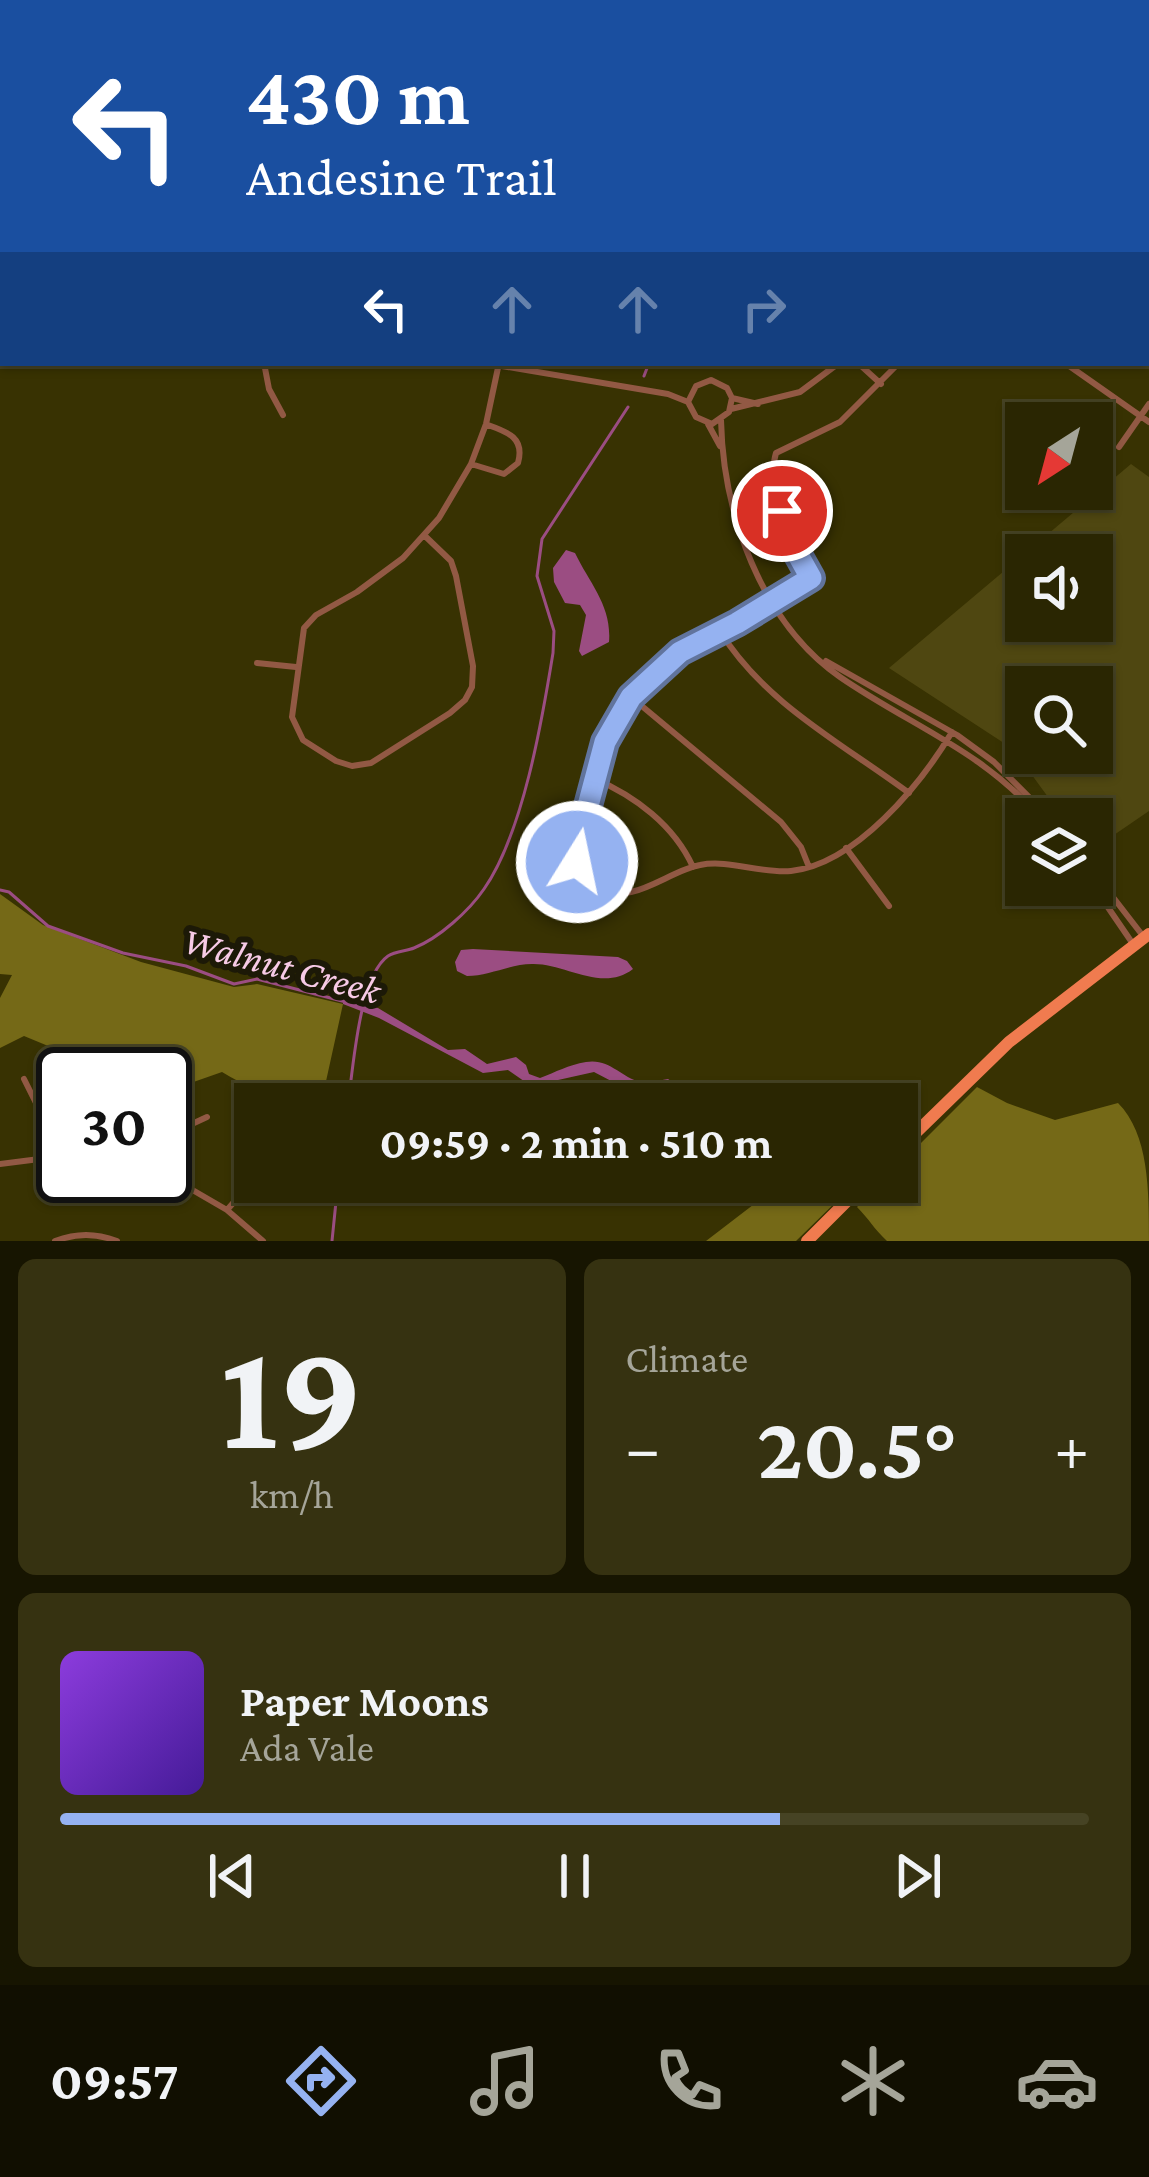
<!DOCTYPE html>
<meta charset="utf-8">
<style>
:root{--surface:#2a2602;--page:#363211;--text:#f1f3f6;--muted:#a5a599;--line:#464324;--accent:#95b2f1}
body{margin:0;font-family:"Crimson Pro",serif;background:var(--page);color:var(--text);height:100vh;display:flex;flex-direction:column;font-size:45px;white-space:nowrap}
*{box-sizing:border-box;margin:0}
p{font-size:39px;color:var(--muted)}
.icon{flex:none;width:66px;height:66px;fill:none;stroke:currentColor;stroke-width:2;stroke-linecap:round;stroke-linejoin:round}
.map{position:relative;height:1241px;overflow:hidden}
.details{display:flex;flex-direction:column;gap:18px;padding:18px;background:#171501;flex:1}
.details>*{flex:none}
.hud{position:absolute;left:0px;top:0px;width:1149px;height:366px;box-shadow:0 3px 9px #0004,0 0 0 3px var(--line);background:#1a4fa0;color:#fff;overflow:hidden}
.needle{width:78px;rotate:216deg}
.buttons{position:absolute;left:1005px;top:402px;display:grid;gap:24px}
.buttons a{display:grid;place-items:center;width:108px;height:108px;border-radius:0px;background:var(--surface);box-shadow:0 3px 9px #0004,0 0 0 3px var(--line);font-size:60px}
.speed{position:absolute;left:36px;top:1047px;display:flex;gap:24px;font-size:60px;font-weight:700;text-align:center}
.speed>*{display:grid;place-content:center;width:156px;height:156px;border-radius:50%;background:var(--surface);box-shadow:0 3px 9px #0004,0 0 0 3px var(--line);line-height:1}
.speed .limit{border:6px solid #111;border-radius:18px;background:#fff;color:#111}
.pin{position:absolute;display:grid;place-items:center;width:102px;height:102px;color:#fff;margin:-51px;border:6px solid #fff;border-radius:50%;box-shadow:0 3px 12px #0007}
.me{position:absolute;width:132px;margin:-66px;rotate:10deg;stroke-linejoin:round;filter:drop-shadow(0 0 9px #0008)}
.turn{display:flex;align-items:center;gap:42px;height:252px;padding:0 48px;font-size:54px}
.turn .icon{width:156px;height:156px;stroke-width:2.5}
.turn b{display:block;font-size:84px;line-height:102px}
.lanes{display:flex;align-items:center;height:114px;padding:0 48px;background:#0003;justify-content:center;gap:60px;direction:ltr}
.lanes .off{opacity:.35}
.big{font-size:90px;font-weight:700;line-height:1.1}
.details .card{flex:1;display:flex;flex-direction:column;justify-content:center;gap:18px;min-width:0;padding:0 42px;border-radius:18px;background:var(--page)}
.details .dial{align-items:center;gap:0}
.dial b{font-size:156px;line-height:1}
.song{display:flex;align-items:center;gap:36px}
.cover{width:144px;height:144px;border-radius:18px;background:linear-gradient(135deg,hsl(270 70% 55%),hsl(260 70% 35%))}
.played{height:12px;border-radius:6px;background:linear-gradient(90deg,var(--accent) 70%,var(--line) 70%)}
.keys{display:flex;justify-content:space-around;direction:ltr}
.heat{display:flex;justify-content:space-between;align-items:center;font-size:66px;direction:ltr}
.details .tiles{flex:1;display:grid;gap:18px;grid-template-columns:1fr 1fr}
.card:last-child{grid-column:span 2}
.trip{position:absolute;left:234px;top:1083px;width:684px;height:120px;border-radius:0px;background:var(--surface);box-shadow:0 3px 9px #0004,0 0 0 3px var(--line);font-weight:700;line-height:120px;text-align:center}
.tab-bar{display:flex;height:192px;justify-content:space-around;align-items:center;background:#110f01;color:var(--muted)}
.tab-bar .icon{width:84px;height:84px}
.tab-bar .on{color:var(--accent)}
.tab-bar b{font-size:54px;color:var(--text)}
.map>svg:first-child{display:block}
.green{fill:#4f4711;fill-rule:evenodd}
.forest{fill:#756917}
.water{fill:#9b4d82}
.lines{fill:none;stroke-linecap:round;stroke-linejoin:round}
.stream{stroke:#9b4d82;stroke-width:3}
.minor{stroke:#925944;stroke-width:6}
.primary{stroke:#f07b4f;stroke-width:12}
.route-casing{stroke:#61749d;stroke-width:30}
.route{stroke:#95b2f1;stroke-width:21}
.labels{text-anchor:middle;dominant-baseline:central;stroke-width:12;stroke-linejoin:round;paint-order:stroke}
.water-label{font-size:39px;font-style:italic;fill:#f7cae6;stroke:#1c1907}
</style>
<div class="map">
<svg width="1149" height="1241" viewBox="0 0 1149 1241">
<rect width="100%" height="100%" fill="#383202"/>
<path class="green" d="M1131,464l18,13v334l-57,39v-31h-28l-51,-70 -124,-81zM1026,555h66v66h-66zM1026,687h66v66h-66z"/>
<path class="forest" d="M0,894l43,31 98,37 93,25 23,-3 86,20 -22,100c-34,0 -70,-14 -99,-32l-57,20v-18h-97l-15,-26 -29,-12 -24,12v-50l12,-23 -12,-1z
M977,1087l30,16 48,17 63,-17c31,31 31,87 31,138h-262c-13,-12 -18,-22 -30,-34l25,-25h15v-15z
M783,1182h42l17,14 -46,45h-90z"/>
<path class="water" d="M566,550l9,3c15,31 37,53 34,89l-27,14 -3,-5 7,-36 -6,-10 -15,-2 -11,-21 -1,-14z
M473,949l145,8 9,4 6,8c-31,24 -68,-6 -101,-5 -22,0 -43,12 -65,12l-10,-5 -2,-9 6,-12z
M343,999l35,9 70,42 17,-1 22,15 29,-7 10,8 3,9 11,4c16,-6 28,-13 46,-16 23,-4 35,15 54,20 11,3 18,-2 28,-3l16,11 8,14h-9l-14,-13 -33,3 -42,-22 -63,14 -23,-16 -25,3 -104,-55 -36,-14z"/>
<g class="lines">
<path class="stream" d="M795,3l2,-3
M644,376l5,-13
M0,890l9,2 39,34 75,27 63,13 48,18 23,-5 89,23
M348,1104c5,-34 11,-128 40,-148 7,-5 19,-5 26,-8 25,-10 55,-37 70,-59 39,-56 58,-168 69,-236l1,-22 -17,-55 5,-37 86,-132
M332,1241l6,-59"/>
<path class="minor" d="M141,0l2,3
M393,0l1,3
M536,0l4,3
M963,0v3
M1100,0l2,3
M174,3l7,-3
M317,3l3,-3
M850,3l2,-3
M918,3v-3
M1007,3v-3
M1065,3l1,-3
M1146,65l3,2
M1146,139l3,2
M1146,314l3,2
M264,363l5,26 14,26
M484,363l184,31 20,8
M858,363l23,21
M1065,363l84,59
M732,398l-3,14 -17,12 -16,-7 -8,-15 8,-16 15,-6 16,8 5,10 26,6
M731,409l69,-17 39,-29
M721,420c2,93 40,202 119,257 71,49 144,74 201,142
M708,424l12,22
M1119,447l30,-43
M471,464l33,10 14,-11c7,-25 -10,-31 -30,-38
M425,536l26,25 5,15 17,90 -1,21 -7,13 -15,13 -79,50 -19,3 -16,-5 -33,-21 -11,-23 12,-89 12,-13 41,-23 46,-34 36,-40 32,-54 15,-40 13,-61
M820,571c-28,18 -56,38 -85,53 -50,26 -97,50 -124,103 -15,30 -19,64 -28,96 -6,25 -12,49 14,64 34,21 70,-16 103,-22 29,-6 61,9 91,6 65,-7 130,-87 161,-139
M810,577c-18,-30 -45,-89 -34,-124l64,-31 59,-59
M720,631c44,72 123,113 189,162
M826,661l131,74 37,27 57,57
M257,663l39,4
M631,697l150,125 20,25 8,20
M593,778c42,18 81,47 100,89
M846,848l43,58
M1092,870l51,66
M1092,884l41,60
M24,1079l20,40 5,37
M165,1156l14,-26 28,-13
M0,1164l63,-8
M165,1174l62,36 36,31
M227,1210l28,-32
M55,1241c22,-8 40,-8 62,0"/>
<path class="primary" d="M897,1151l112,-109 140,-108
M807,1241l59,-59"/>
</g>
<g class="lines">
<defs>
<path id="route" d="M577,862v-15l28,-105 26,-45 49,-45 57,-29 74,-45 -23,-41 -6,-26"/>
</defs>
<use href="#route" class="route-casing"/>
<use href="#route" class="route"/>
</g>
<g class="labels">
<g class="water-label">
<text transform="translate(282 965) rotate(15)">Walnut Creek</text>
</g>
</g>
</svg>
<div class="buttons">
<a><svg class="needle" viewBox="-14 -14 28 28"><path d="M0-13l5 13h-10z" fill="#e53935"/><path d="M0 13l5-13h-10z" fill="#a5a599"/></svg></a>
<a><svg class="icon" aria-label="sound" viewBox="0 0 24 24"><path d="M4 9h4l5-4v14l-5-4H4zM17 9q2 3 0 6"/></svg></a>
<a><svg class="icon" aria-label="search" viewBox="0 0 24 24"><circle cx="10" cy="10" r="6"/><path d="M15 15l6 6"/></svg></a>
<a><svg class="icon" aria-label="layers" viewBox="0 0 24 24"><path d="M12 4l9 5-9 5-9-5zM3 14l9 5 9-5"/></svg></a>
</div>
<div class="speed"><div class="limit">30</div></div>
<div class="pin" style="left:782px;top:511px;background:#d93025"><svg class="icon" aria-label="arrive" viewBox="0 0 24 24"><path d="M6 21V4h12l-3 4 3 4H6"/></svg></div>
<svg class="me" style="left:577px;top:862px" viewBox="-20 -20 40 40"><circle r="17" fill="#95b2f1" stroke="#fff" stroke-width="3"/><path d="M0-11L8 9 0 5-8 9z" fill="#fff"/></svg>
<div class="trip">09:59 · 2 min · 510 m</div>
<div class="hud">
<div class="turn"><svg class="icon" aria-label="left" viewBox="0 0 24 24"><path d="M17 20v-9H6M10 6l-5 5 5 5"/></svg><div><b>430 m</b>Andesine Trail</div></div>
<div class="lanes"><svg class="icon" aria-label="left" viewBox="0 0 24 24"><path d="M17 20v-9H6M10 6l-5 5 5 5"/></svg><svg class="icon off" aria-label="ahead" viewBox="0 0 24 24"><path d="M12 20V5M6 11l6-6 6 6"/></svg><svg class="icon off" aria-label="ahead" viewBox="0 0 24 24"><path d="M12 20V5M6 11l6-6 6 6"/></svg><svg class="icon off" aria-label="right" viewBox="0 0 24 24"><path d="M7 20v-9h11M14 6l5 5-5 5"/></svg></div>
</div>
</div>
<section class="details">
<div class="tiles">
<div class="card dial"><b>19</b><p>km/h</p></div>
<div class="card"><p>Climate</p>
<div class="heat"><a>−</a><b class="big">20.5°</b><a>+</a></div>
</div>
<div class="card">
<div class="song"><i class="cover"></i><div><b>Paper Moons</b><p>Ada Vale</p></div></div>
<div class="played"></div>
<div class="keys"><svg class="icon" aria-label="previous" viewBox="0 0 24 24"><path d="M18 5L8 12l10 7zM5 5v14"/></svg><svg class="icon" aria-label="pause" viewBox="0 0 24 24"><path d="M8 5v14M16 5v14"/></svg><svg class="icon" aria-label="next" viewBox="0 0 24 24"><path d="M6 5l10 7-10 7zM19 5v14"/></svg></div>
</div>
</div>
</section>
<nav class="tab-bar">
<b>09:57</b>
<svg class="icon on" aria-label="directions" viewBox="0 0 24 24"><path d="M12 3l9 9-9 9-9-9zM9 14v-3h6M13 9l2 2-2 2"/></svg>
<svg class="icon" aria-label="music" viewBox="0 0 24 24"><path d="M9 18V5l10-2v13"/><circle cx="6" cy="18" r="3"/><circle cx="16" cy="16" r="3"/></svg>
<svg class="icon" aria-label="phone" viewBox="0 0 24 24"><path d="M5 4h4l2 5-3 2q2 4 5 5l2-3 5 2v4C11 20 4 13 5 4z"/></svg>
<svg class="icon" aria-label="climate" viewBox="0 0 24 24"><path d="M12 3v18M4 7l16 10M4 17L20 7"/></svg>
<svg class="icon" aria-label="car" viewBox="0 0 24 24"><path d="M5 17H2v-5l4-1 3-4h7l3 4 3 1v5h-3M9 17h6M6 11h13"/><circle cx="7" cy="17" r="2"/><circle cx="17" cy="17" r="2"/></svg>
</nav>
